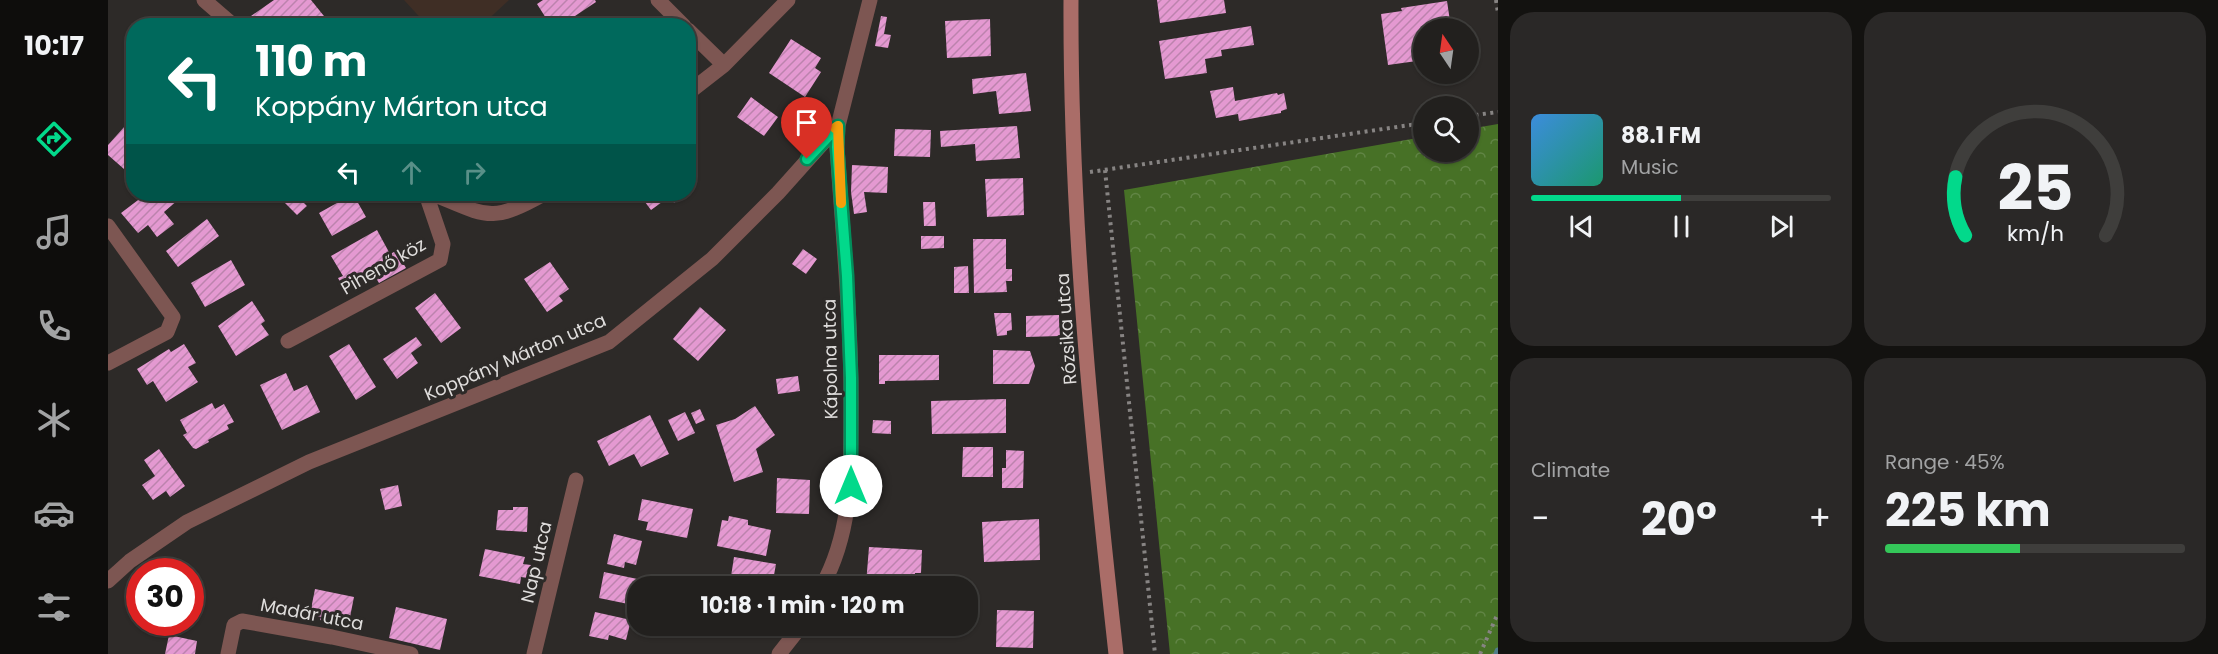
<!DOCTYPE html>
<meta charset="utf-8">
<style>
:root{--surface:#22201e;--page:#2a2827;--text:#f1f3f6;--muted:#a2a3a4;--line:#3f3e3c;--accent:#02d98b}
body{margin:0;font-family:Poppins,sans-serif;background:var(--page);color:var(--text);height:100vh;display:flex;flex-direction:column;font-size:22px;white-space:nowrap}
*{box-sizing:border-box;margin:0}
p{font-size:20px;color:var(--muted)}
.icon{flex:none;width:33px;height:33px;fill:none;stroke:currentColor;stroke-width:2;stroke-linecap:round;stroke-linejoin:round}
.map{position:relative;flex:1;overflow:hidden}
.sheet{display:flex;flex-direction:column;gap:12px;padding:12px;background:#131210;width:720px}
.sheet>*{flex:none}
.banner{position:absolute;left:18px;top:18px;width:570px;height:183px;border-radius:24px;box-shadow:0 2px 4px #0004,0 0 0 2px var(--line);background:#00695c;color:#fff;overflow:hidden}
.needle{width:39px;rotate:347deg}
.controls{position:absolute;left:1305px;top:18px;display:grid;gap:12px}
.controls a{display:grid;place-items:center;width:66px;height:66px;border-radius:50%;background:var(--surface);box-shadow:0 2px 4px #0004,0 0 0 2px var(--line);font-size:30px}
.speed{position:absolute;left:18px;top:558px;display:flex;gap:12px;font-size:30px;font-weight:700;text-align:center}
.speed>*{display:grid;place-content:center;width:78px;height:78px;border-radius:50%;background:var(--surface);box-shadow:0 2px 4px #0004,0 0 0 2px var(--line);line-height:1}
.speed .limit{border:9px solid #d22;background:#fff;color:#111}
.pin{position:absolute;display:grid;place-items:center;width:51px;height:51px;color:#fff;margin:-62px -26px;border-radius:50% 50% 50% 0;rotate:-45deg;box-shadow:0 0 6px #0007}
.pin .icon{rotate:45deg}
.me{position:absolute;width:66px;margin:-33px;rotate:0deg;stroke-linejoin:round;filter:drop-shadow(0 0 4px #0008)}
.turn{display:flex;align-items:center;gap:21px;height:126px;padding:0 30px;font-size:27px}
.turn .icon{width:78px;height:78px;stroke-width:2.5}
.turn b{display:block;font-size:42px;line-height:51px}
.lanes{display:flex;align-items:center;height:57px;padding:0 30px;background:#0003;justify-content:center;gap:30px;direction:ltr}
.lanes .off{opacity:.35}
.big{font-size:45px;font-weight:700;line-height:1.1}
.sheet .widget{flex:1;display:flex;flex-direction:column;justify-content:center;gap:9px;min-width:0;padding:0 21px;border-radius:24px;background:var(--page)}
.sheet .dial{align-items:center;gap:0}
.dial svg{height:156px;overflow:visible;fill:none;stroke:var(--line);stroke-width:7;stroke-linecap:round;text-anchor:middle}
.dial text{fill:var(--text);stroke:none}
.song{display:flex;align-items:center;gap:18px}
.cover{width:72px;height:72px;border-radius:9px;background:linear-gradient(135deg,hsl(210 70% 55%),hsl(160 70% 35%))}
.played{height:6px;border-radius:3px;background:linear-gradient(90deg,var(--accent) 50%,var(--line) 50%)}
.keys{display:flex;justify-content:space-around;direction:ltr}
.heat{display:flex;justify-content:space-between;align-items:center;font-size:33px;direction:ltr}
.charge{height:9px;border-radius:4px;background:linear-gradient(90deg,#34c759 45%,var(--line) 0)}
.sheet .tiles{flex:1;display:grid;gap:12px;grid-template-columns:repeat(2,1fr)}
.trip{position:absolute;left:519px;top:576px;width:351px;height:60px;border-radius:24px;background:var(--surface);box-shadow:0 2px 4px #0004,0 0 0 2px var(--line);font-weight:700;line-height:60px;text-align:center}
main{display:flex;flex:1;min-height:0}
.tab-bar{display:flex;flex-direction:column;width:108px;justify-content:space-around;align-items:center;background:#0e0d0c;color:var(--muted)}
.tab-bar .icon{width:42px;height:42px}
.tab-bar .active{color:var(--accent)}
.tab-bar b{font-size:27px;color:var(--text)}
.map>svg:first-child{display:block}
.education{fill:#3f2e25}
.forest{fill:url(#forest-crowns)}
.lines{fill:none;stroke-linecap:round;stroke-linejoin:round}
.stream{stroke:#507d8a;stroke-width:7}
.building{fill:url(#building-hatch)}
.path{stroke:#878483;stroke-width:4;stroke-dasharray:3 4.5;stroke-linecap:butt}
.street{stroke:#7d5652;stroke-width:15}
.secondary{stroke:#aa6d68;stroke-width:15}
.route-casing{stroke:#018d5a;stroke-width:15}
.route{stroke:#02d98b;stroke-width:10}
.slow{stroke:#f59e0b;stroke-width:10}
.labels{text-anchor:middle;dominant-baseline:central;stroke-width:6;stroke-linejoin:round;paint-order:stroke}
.street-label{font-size:18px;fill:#dfdddc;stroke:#2d2a28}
</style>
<main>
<nav class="tab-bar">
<b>10:17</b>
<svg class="icon active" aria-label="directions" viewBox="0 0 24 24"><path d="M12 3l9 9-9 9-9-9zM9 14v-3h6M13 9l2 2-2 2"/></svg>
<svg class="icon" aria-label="music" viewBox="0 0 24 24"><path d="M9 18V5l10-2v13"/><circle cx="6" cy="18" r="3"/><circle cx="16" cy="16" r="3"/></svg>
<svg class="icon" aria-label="phone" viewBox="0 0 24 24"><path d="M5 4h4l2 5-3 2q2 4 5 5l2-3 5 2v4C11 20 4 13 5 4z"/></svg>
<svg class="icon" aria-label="climate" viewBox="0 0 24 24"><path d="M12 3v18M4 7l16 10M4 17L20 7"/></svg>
<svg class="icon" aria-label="car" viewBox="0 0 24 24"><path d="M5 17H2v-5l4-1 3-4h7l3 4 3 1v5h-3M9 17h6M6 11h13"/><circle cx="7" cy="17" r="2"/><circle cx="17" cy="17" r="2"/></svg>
<svg class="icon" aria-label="filters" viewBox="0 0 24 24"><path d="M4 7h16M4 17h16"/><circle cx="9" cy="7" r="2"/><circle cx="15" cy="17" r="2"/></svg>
</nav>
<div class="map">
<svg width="1390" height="654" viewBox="0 0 1390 654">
<defs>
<pattern id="forest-crowns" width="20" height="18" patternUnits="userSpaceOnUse" patternTransform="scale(1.5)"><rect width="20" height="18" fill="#477126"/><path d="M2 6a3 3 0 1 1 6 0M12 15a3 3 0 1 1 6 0" fill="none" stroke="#618545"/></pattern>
<pattern id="building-hatch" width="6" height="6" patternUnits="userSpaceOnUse" patternTransform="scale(1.5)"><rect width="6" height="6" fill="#e499d1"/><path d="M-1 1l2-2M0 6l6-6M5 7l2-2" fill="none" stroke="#bc83ad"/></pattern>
</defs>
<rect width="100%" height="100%" fill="#2d2a28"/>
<path class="education" d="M296,0h105l-28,26 -54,-1z"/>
<path class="forest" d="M1390,124v530h-328l-46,-464 299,-53 1,15h44l1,-23z"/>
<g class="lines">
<path class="stream" d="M1389,654l1,-3"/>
</g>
<path class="building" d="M166,0h37l17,21 -6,5h-64l-7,-10z
M435,0h52l1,2 -36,24h-9l-14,-22z
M1049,0h67l2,13 -66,10z
M1339,1l4,27h-27v32l-36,5 -7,-51 21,-3 -1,-3z
M773,16l6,1 -3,17 7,1 -3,13 -13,-2z
M882,19l1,37 -44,2 -2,-37z
M1143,26l3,19 -33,5 1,6 -17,3 2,14 -42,6 -6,-38z
M683,39l30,19 -6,10 6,4 -16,25 -36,-24z
M918,73l5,38 -32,3 -3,-23 -23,3 -1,-15z
M1125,87l2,14 42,-8 1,2 6,-2 3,16 -6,2v2l-42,8 -1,-7 -22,4 -6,-27z
M643,97l27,20 -14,19 -27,-19z
M26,116v42l-10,11 -16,-14v-10z
M909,126l3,32 -44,3 -1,-17 -34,3 -1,-16z
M787,129l36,1 -1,27 -36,-1z
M744,165l36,2 -1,26 -23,-1 3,20 -13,2 -3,-22z
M915,178l1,37 -37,2 -2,-38z
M38,194h27l5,6 -14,12 10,12 -17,13 -9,-12 -10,8 -17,-20z
M168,194h30l-6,5 7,7 -10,9z
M245,194l13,23 -34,19 -13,-23z
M531,194h48l-13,9 -5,-6 -18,13z
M815,202h12l1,24h-12z
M99,219l12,17 -41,31 -12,-16z
M269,230l13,24 6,-3 10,17 -27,15 -5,-8 -29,16 -7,-13 5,-2 -12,-20z
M813,236h23v12l-23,1z
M865,239h33v30h6v12h-6l1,11 -33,1z
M695,249l14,10 -11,15 -14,-10z
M123,260l14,25 -40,22 -14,-24z
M442,262l19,27 -10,7 4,5 -16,11 -23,-33z
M860,266l1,27h-15v-26z
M327,293l26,35 -20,15 -26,-35z
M144,301l13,20 -4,3 8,11 -33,21 -18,-30z
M592,307l26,23 -28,31 -25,-22z
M886,313h17l1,17 -5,1v4l-10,1z
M951,315l1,21 -34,1v-21z
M308,337l6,8 -11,8 7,10 -21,16 -14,-20z
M76,344l12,19 -8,4 10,15 -32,20 -13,-21 -6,4 -10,-16 32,-20 2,3z
M241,344l27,43 -20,13 -27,-44z
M885,350l37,1 5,15 -6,18h-36z
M771,355h60v25l-54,1v3h-6z
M178,373l8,18 13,-6 13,27 -38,18 -22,-45z
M690,376l2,15 -22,3 -2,-15z
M898,399v34l-74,1 -1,-33z
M104,403l3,6 9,-5 10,18 -7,3 2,4 -21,11 1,2 -13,7 -3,-1 -10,-13 4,-2 -7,-13z
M647,406l20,29 -19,14 7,23 -29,10 -18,-57 19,-6z
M592,409l5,11 -9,4 -5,-11z
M577,412l10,21 -17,8 -10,-21z
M542,415l19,39 -28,13 -7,-13 -25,12 -12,-25z
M765,420l18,1v13l-19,-1z
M855,447h30v30h-31z
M51,449l26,37 -15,11 -4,-6 -13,9 -11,-15 13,-9 -11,-16z
M898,450l18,1 -1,37h-21v-20h4z
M669,478l33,2 -1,34 -33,-1z
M290,485l4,21 -17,4 -5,-21z
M534,499l51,10 -6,29 -41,-8 2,-8 -10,-2z
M405,507h15l-1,25 -31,-2 2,-20h15z
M621,516l19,4v5l23,5 -5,26 -49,-10 5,-26 6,1z
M931,519l1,41 -56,2 -2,-40z
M506,534l28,7 -6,24 -11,-3 -1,6 -17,-4z
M761,547l53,3 -1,23h-6l-1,13 -48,-2z
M377,549l40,8 -2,7 8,1 -3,13 -7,-1 -1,7 -41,-8z
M626,557l42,7 -4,22h-18l-24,-3z
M496,572l43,9 -1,5h-8v20l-39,-8z
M207,589l39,8 -5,25 -13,-3 -1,5 -15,-4 1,-3 -11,-3z
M288,607l51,12 -7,31 -51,-12z
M889,610l37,1 -1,37 -37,-1z
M487,612l36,8 -5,20 -17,-5 -1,5 -19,-4z
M61,635l28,6 -2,13h-30z"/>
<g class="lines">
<path class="path" d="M1388,0l2,13
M1360,116l30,-4
M997,170l50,484
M982,172l334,-49
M1372,654l18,-41"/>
<path class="street" d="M96,0l30,26
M550,0l26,26
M580,30l36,35
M580,93l36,-28 64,-65
M325,194c54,22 57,30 111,0
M0,226l65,91 -6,15 -59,31
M180,341l152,-81 3,-16 -17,-50
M0,581l22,-20 57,-39 122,-60 300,-120 103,-83 66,-66 60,-67 32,-126
M714,586c29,-52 29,-110 29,-169 1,-90 -8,-180 -14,-270l1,-21
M120,654l6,-29 8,-4 90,16 79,17
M426,654l42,-174
M671,654l22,-28"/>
<path class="secondary" d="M963,0c-1,219 21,437 45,654"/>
</g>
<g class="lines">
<defs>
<path id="route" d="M699,159l31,-33 -1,21 10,129 4,102v108"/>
</defs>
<use href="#route" class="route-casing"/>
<use href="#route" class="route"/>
<path class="slow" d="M727,128l3,-2 3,77"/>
</g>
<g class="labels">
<g class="street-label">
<text transform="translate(275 266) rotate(-30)">Pihenő köz</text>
<text transform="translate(958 329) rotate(-94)">Rózsika utca</text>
<text transform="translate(407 357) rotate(-23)">Koppány Márton utca</text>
<text transform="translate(722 359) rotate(-91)">Kápolna utca</text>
<text transform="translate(428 562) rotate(-77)">Nap utca</text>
<text transform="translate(204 614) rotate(11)">Madár utca</text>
</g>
</g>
</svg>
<div class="controls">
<a><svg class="needle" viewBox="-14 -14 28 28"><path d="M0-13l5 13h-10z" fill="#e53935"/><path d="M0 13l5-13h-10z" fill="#a2a3a4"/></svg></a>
<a><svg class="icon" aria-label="search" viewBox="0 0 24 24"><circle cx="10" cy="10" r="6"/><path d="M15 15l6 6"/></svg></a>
</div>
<div class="speed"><div class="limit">30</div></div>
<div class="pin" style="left:699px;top:159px;background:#d93025"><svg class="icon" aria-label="arrive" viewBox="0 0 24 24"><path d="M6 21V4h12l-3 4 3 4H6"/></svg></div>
<svg class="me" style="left:743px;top:486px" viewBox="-20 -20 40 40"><circle r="19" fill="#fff"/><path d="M0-13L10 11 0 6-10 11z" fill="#02d98b"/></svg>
<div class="trip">10:18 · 1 min · 120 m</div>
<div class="banner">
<div class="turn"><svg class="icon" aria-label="left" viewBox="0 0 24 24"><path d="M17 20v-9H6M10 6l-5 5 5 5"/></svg><div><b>110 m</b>Koppány Márton utca</div></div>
<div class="lanes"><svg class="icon" aria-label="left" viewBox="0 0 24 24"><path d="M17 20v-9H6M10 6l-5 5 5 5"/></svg><svg class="icon off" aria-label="ahead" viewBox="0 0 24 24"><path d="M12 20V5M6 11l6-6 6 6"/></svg><svg class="icon off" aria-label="right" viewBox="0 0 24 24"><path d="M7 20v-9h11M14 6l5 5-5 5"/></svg></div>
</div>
</div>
<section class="sheet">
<div class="tiles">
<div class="widget">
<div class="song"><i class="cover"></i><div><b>88.1 FM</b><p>Music</p></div></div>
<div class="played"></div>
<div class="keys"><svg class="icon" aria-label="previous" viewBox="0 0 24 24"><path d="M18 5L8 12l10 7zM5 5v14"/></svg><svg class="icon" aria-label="pause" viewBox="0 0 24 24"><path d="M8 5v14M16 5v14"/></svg><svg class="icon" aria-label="next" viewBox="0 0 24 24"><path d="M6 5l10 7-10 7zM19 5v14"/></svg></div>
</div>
<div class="widget dial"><svg viewBox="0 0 100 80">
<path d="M14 69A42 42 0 1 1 86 69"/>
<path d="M14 69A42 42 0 0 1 9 39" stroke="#02d98b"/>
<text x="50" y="56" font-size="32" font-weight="700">25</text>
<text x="50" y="72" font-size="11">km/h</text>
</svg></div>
<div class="widget"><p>Climate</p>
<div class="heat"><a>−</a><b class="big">20°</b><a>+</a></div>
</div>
<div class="widget"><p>Range · 45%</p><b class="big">225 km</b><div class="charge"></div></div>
</div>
</section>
</main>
